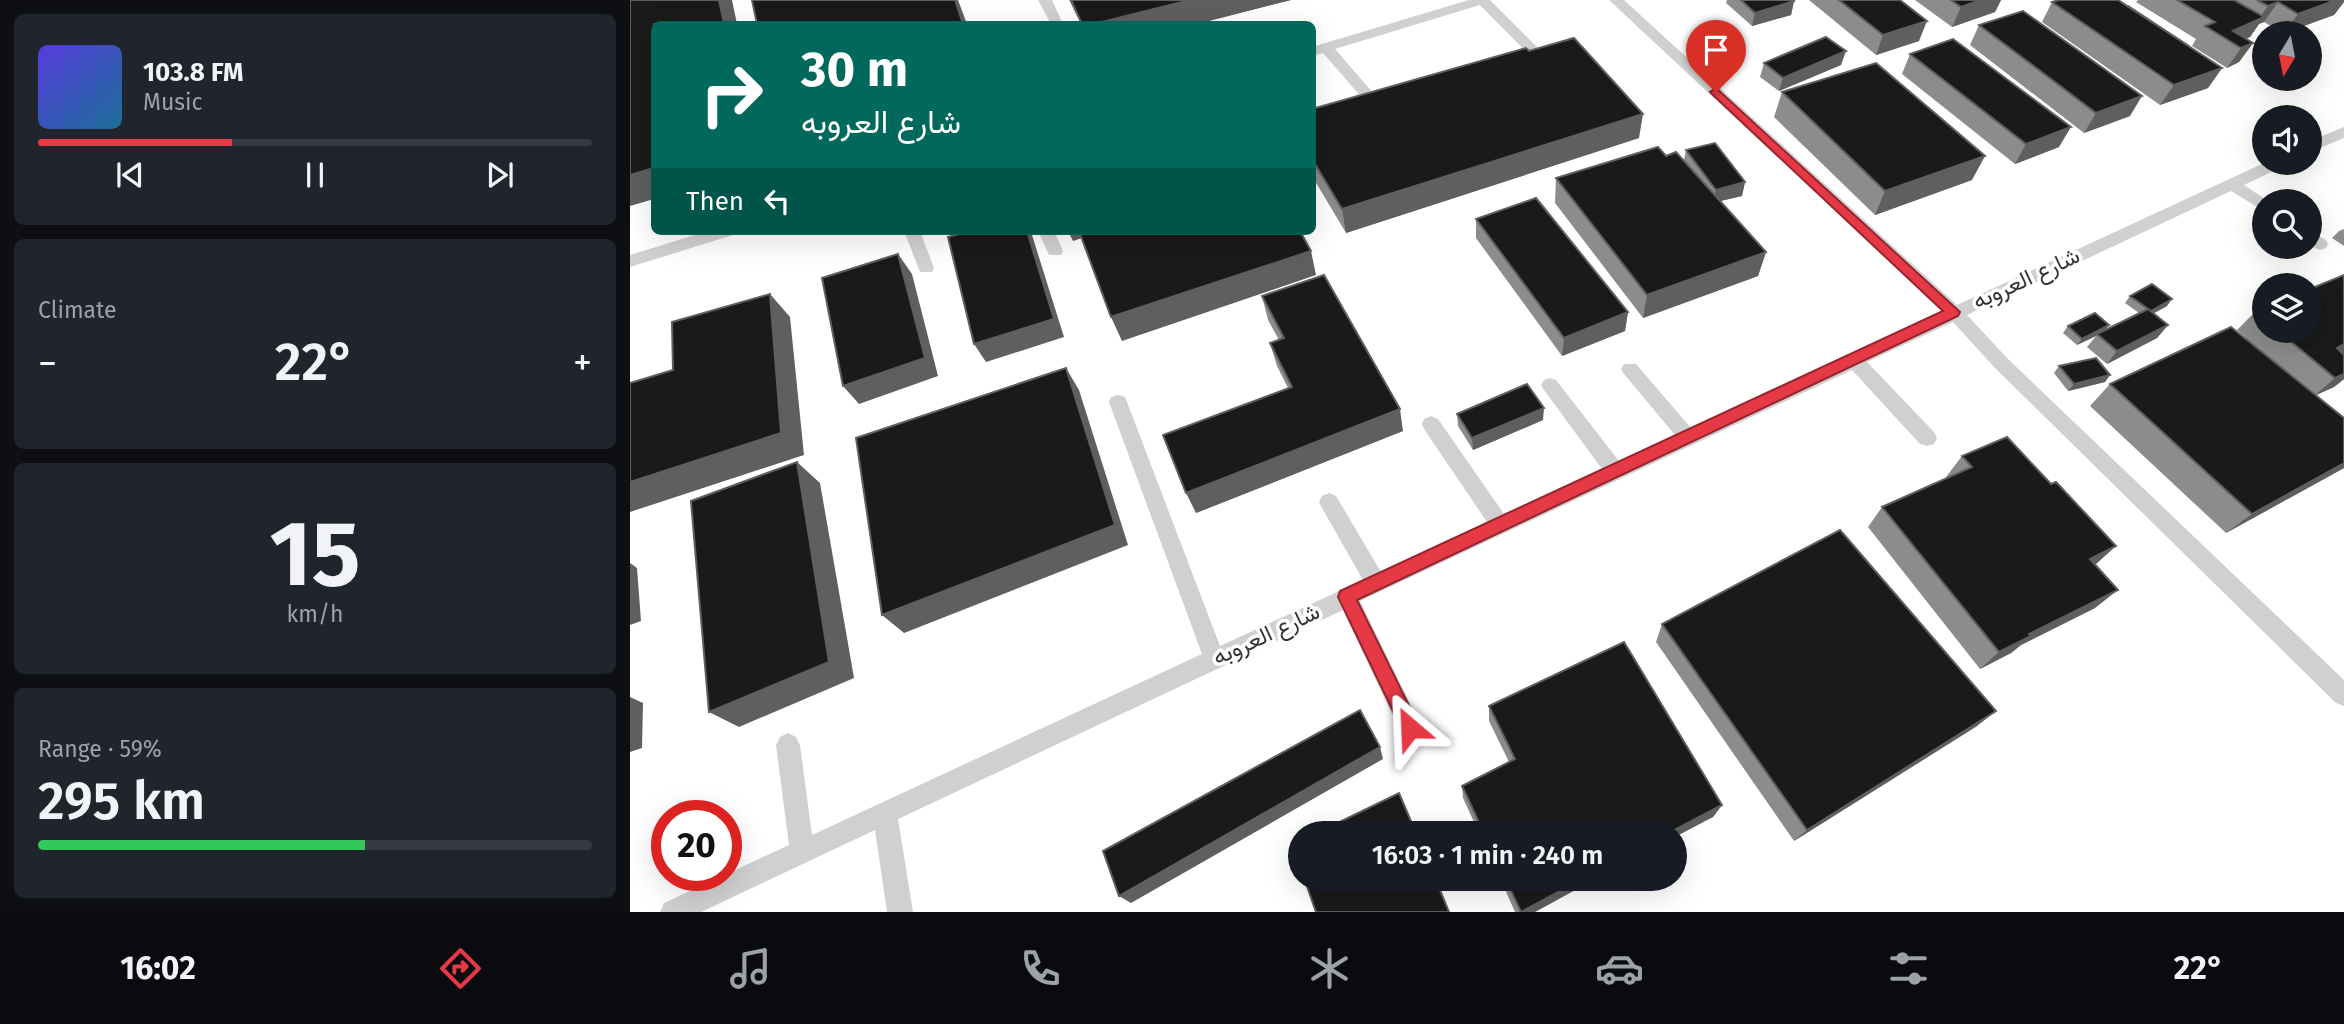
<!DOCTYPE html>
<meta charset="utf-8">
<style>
:root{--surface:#171b24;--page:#20242c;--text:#f1f3f6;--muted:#9ea1a6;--line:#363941;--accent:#e63946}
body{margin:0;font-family:"Fira Sans",Vazirmatn,sans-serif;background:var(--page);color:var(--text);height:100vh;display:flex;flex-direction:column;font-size:26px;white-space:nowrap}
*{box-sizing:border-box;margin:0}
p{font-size:23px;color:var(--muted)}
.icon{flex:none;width:38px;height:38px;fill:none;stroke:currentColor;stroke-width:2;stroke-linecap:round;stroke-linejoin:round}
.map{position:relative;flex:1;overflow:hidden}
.drawer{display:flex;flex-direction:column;gap:14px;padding:14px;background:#0d0f14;width:630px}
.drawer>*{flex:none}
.guide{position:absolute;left:21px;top:21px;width:665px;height:214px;border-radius:10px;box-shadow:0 7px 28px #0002;background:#00695c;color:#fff;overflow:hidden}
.needle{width:46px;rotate:190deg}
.controls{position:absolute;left:1622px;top:21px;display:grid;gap:14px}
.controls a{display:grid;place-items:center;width:70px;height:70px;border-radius:50%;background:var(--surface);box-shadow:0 7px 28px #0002;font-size:35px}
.speed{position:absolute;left:21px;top:800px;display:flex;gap:14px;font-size:35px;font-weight:700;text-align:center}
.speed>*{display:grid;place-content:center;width:91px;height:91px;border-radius:50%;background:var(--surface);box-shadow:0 7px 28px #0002;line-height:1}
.speed .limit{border:10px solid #d22;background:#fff;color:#111}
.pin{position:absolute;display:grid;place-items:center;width:60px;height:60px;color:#fff;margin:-72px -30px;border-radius:50% 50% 50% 0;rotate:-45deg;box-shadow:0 0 7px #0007}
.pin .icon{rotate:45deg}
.me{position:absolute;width:77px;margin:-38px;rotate:334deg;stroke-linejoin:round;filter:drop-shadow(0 0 5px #0008)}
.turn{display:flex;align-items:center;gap:24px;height:147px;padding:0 35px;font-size:32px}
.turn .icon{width:91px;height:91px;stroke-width:2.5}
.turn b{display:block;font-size:49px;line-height:60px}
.then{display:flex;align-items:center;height:66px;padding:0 35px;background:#0003;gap:14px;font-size:26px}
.big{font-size:52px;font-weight:600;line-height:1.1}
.drawer .card{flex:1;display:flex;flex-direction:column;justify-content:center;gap:10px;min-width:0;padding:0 24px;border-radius:10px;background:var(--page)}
.drawer .dial{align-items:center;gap:0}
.dial b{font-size:91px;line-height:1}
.song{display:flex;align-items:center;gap:21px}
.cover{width:84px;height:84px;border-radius:10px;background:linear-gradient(135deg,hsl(250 70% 55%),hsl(200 70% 35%))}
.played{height:7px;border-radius:4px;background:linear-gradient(90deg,var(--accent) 35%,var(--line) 35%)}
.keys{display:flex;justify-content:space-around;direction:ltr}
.heat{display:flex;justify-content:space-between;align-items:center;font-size:38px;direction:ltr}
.charge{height:10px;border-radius:5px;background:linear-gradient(90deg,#34c759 59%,var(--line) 0)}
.trip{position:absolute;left:658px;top:821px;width:399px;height:70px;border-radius:35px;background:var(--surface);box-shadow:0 7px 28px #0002;font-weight:600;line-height:70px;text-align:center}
.tabs{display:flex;height:112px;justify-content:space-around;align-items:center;background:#090b0e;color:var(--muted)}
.tabs .icon{width:49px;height:49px}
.tabs .current{color:var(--accent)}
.tabs b{font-size:32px;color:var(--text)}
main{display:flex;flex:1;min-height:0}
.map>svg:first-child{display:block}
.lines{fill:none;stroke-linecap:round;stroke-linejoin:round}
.service{fill:#d0d0d0;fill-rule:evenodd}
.wall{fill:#8c8c8c}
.shaded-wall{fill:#5f5f5f}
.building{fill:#1a1a1a;stroke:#5f5f5f;stroke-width:2}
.route{fill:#e63946;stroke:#96252e;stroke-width:2}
.labels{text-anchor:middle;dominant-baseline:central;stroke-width:7;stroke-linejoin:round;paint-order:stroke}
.street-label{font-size:23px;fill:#333;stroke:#fff}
</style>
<main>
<section class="drawer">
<div class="card">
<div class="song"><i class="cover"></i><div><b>103.8 FM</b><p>Music</p></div></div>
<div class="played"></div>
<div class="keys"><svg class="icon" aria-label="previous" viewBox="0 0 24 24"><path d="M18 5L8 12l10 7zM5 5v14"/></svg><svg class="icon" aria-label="pause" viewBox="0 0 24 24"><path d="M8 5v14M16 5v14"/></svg><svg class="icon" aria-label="next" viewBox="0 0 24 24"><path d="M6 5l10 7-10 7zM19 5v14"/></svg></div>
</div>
<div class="card"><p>Climate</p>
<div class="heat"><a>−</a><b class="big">22°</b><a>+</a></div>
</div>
<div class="card dial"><b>15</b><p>km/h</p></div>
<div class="card"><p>Range · 59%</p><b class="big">295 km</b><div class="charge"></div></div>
</section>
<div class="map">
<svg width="1714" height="912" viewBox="0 0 1714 912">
<rect width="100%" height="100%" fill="#fff"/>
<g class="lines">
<path class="service" d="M408,0h14l11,24h-12z
M839,0h21l54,54v6h-10l-54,-55 -145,44 52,60 2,3 -7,5 -5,-2 -54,-62 -11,3v-9z
M979,0h15l333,305 307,-142h20l-2,4 -38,18 24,16h-4v10l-33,-20 -264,124 41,44 336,321v26l-8,-3 -340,-334 -43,-47 -86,40 67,70 3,6 -3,6 -7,2 -7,-2 -68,-74 -492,231 58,119 3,8 -3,8 -8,3 -8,-3 -59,-126 -445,209 15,93h-26l-12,-82 -174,82h-41l4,-9 125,-58 -13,-100 4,-8 8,-4 8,4 4,8 12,90 390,-181 -93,-252 2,-5 7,-2 7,2 2,5 93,244 143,-66 -41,-72 -3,-6 3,-6 7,-3 7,3 45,76 106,-50 -63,-93 -2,-5 2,-5 7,-3 7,3 66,95 98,-45 -58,-79 -3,-5 3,-5 6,-2 6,2 63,81 56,-26 -51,-61 -3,-5 3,-5h12l55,64 252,-116z
M1714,127v11l-34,14v-11z
M78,231h27l-2,4 -103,32v-12z
M274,231h16l14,37 -2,4h-12z
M408,231h16l9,20 -2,4h-12z
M1680,232l16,8 2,4 -2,4 -6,2 -10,-4z"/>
</g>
<path class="wall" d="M439,0h222l-94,24h-116z
M1097,0h66l1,1 -3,14 -39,11 -26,-23z
M1179,0h91l19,41 -43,14z
M1285,0h86l-6,12 -43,15z
M1508,0h206v2l-10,13 -49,18h-2l-19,-11 -5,2 -9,13 -4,2 7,4 -14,19 -12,6 -35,-22 4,-7 -60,-37z
M1422,2l170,66 -14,20 -48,17 -118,-83z
M1349,25l151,91 -46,17 -114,-88z
M899,51l110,87 -293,95 -34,-57v-67z
M1280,54l149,93 -44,17 -113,-90z
M1134,63l77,2 -62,26 -19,-14z
M1152,92l190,88 -97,35 -101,-98z
M1056,150l59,32 -3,14 -22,5 46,51 -8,24 -115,42 -88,-115 1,-25 110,-22 18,4z
M846,219l152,93 -3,19 -63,25 -86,-118z
M1714,229v17l-12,-8 7,-7z
M1714,275v104l-10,8 -18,8 28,23v50l-118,65 -136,-127 20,-22 159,-26 -32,-28 18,-18 9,-4v23h46z
M632,296l141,135 -207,82 92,-125 -11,-22 -7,-23 9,-3 -11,-20z
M1500,296l37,10 -13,7 14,12 -11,13 -50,26 -20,-17 9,-11 -19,9 -14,-12 5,-7 37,4 34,-17 -14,-10z
M1429,366l51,9 -5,7 -37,9 -14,-18z
M827,414l86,6 -70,30 -15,-24z
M1332,456l133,109v43l-74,37 -10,8 -31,16 -112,-142 14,-20 65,-29 -1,-1z
M1032,624l315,102 -183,115 -138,-199z
M859,706l233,99 -9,12 -38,16h-196l-16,-35 -1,-12 47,-24 -20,-41z
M870,878h97l-62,34h-20z"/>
<path class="shaded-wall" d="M89,0h13l5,24h-13z
M325,0h3l9,24h-4z
M560,0h101l-94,24h-103z
M1351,0h20l-6,12 -43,15 9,-20z
M1706,0h8v2l-10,13 -50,18 14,-19z
M1164,1l-3,14 -39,11 3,-13z
M1648,2l-14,20 -5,2 -9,13 -15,7 -2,-13 25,-11 10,-14z
M1297,21l-8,20 -43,14 7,-20z
M1623,43l-14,19 -12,6 14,-20z
M1216,51l-5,14 -62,26 4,-13z
M1592,68l-14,20 -48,17 14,-20z
M1512,96l-12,20 -46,17 12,-20z
M1013,114l-4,24 -293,95 -4,-24z
M1441,127l-12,20 -44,17 11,-20z
M1355,156l-13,24 -97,35 10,-24z
M24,168v31l-24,7v-31z
M1115,182l-3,14 -30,7 4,-13z
M397,231h3l2,4 32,102 -78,25 -12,-18z
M438,231h35l-30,10z
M681,251l5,24 -194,66 -11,-24z
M1136,252l-8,24 -115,42 4,-23z
M268,254l14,20 26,102 -79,28 -16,-18z
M140,294l20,23 14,138 -174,57v-30z
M1542,299l-5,7 -22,12 6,-6z
M998,312l-3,19 -63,25 2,-18z
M1479,325l-5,7 -7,2 -1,2 -19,9 5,-6z
M1538,325l-11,13 -50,26 10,-13z
M1714,344v9l-1,1 -6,-6z
M436,368l13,22 49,155 -224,88 -22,-18z
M1714,374v5l-10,8 -20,9 21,-18z
M1480,375l-5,7 -37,9 6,-7z
M914,408l-1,12 -70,30 -1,-12z
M770,409l3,22 -207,82 -10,-20z
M167,462l23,21 34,195 -115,49 -30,-15z
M1714,463v5l-118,65 26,-19z
M1486,546l-21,19 -5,-6z
M0,563l7,5 4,53 -11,4z
M1488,590l-23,18 -74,37 -10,8 -31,16 19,-17 30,-18z
M0,697l13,6 -1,45 -12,4z
M1366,711l-19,15 -183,115 13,-11z
M750,747l3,12 -252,144 -12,-7z
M1092,805l-9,12 -38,20v-4h-6z
M954,878h13l-62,34h-14z"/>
<path class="building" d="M0,0h89l5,24h-70v144l-24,7z
M122,0h203l8,24h-206z
M441,0h119l-96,24h-12z
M1111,0h52l1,1 -39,12z
M1209,0h61l27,21 -44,14z
M1321,0h30l-20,7z
M1429,0h59l104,68 -48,17 -122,-83z
M1547,0h57l30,17 -31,14 20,12 -12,5 -36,-22 10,-4z
M1627,0h79l-38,14 -20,-12 -10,4z
M1497,6h1l61,40z
M1393,11l119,85 -46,17 -117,-88z
M1196,37l20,14 -63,27 -19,-15z
M944,38l69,76 -301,95 -30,-50v-50l214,-61 3,3z
M1323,39l118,88 -45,17 -116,-90z
M1246,63l109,93 -100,35 -103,-99z
M1085,143l30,39 -29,8 -30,-40z
M1028,147l8,9 10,-4 90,100 -119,43 -91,-117z
M906,198l92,114 -64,26 -88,-119z
M340,231h57l27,88 -80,25 -26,-107z
M449,231h221l11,20 -200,66z
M268,254l27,104 -82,28 -21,-108z
M694,275l76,134 -214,84 -23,-58 129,-48 -22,-44 14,-5 -22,-42z
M1714,275v69l-7,4 7,7v19l-9,4 -57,-47h32v-42z
M1522,284l20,15 -21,12 -21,-15z
M140,294l11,139 -151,49v-99l43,-13 -1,-48z
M1634,308v11l-9,-7z
M1518,309l20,16 -51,26 -20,-17z
M1465,313l14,12 -27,14 -14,-13z
M1601,327l113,91v45l-92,51 -142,-130z
M1466,358l14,17 -36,9 -15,-18z
M436,368l49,157 -233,90 -26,-177z
M897,384l17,24 -72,30 -15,-24z
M1377,437l44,47 5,-2 60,64 -26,13 28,31 -89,44 2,2 -32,16 -117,-145 90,-40 -10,-11z
M167,462l32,200 -120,50 -18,-211z
M1210,530l156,181 -189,119 -145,-206z
M994,642l98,163 -53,28h-185l-22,-47 53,-27 -26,-53z
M730,710l20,37 -261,149 -16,-45z
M769,793l17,40h-99z
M670,841v27l-8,-23z
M674,878h131l14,34h-133z
M875,878h79l-63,34z"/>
<path class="route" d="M1086,88l244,224 -2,4 -601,284 63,128 -3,6 -7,3 -6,-3 -66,-137 2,-6 603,-280 -231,-217 -2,-2z"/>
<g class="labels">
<g class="street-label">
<text transform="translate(1396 278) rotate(-25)">شارع العروبه</text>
<text transform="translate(636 634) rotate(-25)">شارع العروبه</text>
</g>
</g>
</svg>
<div class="controls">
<a><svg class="needle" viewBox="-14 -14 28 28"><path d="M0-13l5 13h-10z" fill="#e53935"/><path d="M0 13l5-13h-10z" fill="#9ea1a6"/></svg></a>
<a><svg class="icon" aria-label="sound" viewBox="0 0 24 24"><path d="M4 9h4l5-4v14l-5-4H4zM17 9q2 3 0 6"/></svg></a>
<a><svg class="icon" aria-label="search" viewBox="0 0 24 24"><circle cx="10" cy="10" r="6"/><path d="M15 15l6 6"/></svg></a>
<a><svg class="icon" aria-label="layers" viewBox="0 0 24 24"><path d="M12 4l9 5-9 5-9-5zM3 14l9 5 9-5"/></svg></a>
</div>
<div class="speed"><div class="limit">20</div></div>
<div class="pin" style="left:1086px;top:92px;background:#d93025"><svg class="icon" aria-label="arrive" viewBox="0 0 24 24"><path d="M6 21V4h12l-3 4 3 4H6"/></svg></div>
<svg class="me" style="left:780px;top:728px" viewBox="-20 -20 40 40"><path d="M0-17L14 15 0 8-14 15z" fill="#e63946" stroke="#fff" stroke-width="4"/></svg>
<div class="trip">16:03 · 1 min · 240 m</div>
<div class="guide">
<div class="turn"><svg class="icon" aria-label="right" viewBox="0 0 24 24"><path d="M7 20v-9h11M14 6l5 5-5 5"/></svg><div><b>30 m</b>شارع العروبه</div></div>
<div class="then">Then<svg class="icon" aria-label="left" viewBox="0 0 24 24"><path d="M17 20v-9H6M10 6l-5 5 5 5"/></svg></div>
</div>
</div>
</main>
<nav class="tabs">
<b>16:02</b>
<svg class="icon current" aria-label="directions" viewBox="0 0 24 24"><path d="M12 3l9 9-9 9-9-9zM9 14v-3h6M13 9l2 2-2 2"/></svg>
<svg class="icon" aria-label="music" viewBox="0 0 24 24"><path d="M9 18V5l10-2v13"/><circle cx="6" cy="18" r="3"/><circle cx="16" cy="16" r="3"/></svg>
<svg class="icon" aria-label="phone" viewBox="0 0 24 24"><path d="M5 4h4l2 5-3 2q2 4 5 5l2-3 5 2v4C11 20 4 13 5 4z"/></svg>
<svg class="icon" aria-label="climate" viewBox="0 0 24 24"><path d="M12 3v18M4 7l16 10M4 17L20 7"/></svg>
<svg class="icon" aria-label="car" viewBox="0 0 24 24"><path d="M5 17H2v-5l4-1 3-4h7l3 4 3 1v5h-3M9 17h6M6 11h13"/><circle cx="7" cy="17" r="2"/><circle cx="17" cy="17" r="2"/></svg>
<svg class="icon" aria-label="filters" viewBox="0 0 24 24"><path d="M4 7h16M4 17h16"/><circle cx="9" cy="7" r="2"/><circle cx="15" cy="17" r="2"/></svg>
<b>22°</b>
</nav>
